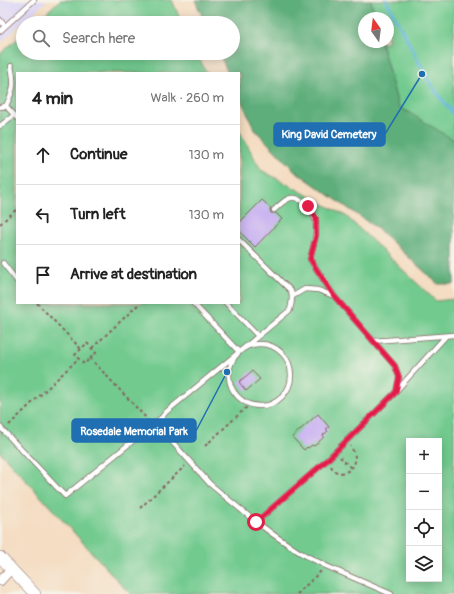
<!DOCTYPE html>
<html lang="en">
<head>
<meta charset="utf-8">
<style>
	body { margin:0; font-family:Pangolin,sans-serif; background:#f6f6f6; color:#222 }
	.controls { position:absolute; right:12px; bottom:12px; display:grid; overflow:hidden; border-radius:0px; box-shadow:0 2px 10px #0003 }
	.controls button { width:36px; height:36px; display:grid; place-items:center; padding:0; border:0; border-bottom:1px solid #e0e0e0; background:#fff; color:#222; font:20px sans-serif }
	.compass { position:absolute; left:358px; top:12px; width:36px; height:36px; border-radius:50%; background:#fff; box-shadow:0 2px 10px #0003; rotate:346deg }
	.stop { position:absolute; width:12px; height:12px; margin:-9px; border:3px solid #e11d48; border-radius:50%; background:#fff }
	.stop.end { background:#e11d48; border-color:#fff; box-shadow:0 1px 4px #0008 }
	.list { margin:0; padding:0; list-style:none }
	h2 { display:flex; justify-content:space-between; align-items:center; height:52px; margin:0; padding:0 16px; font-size:17px }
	h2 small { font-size:13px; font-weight:400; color:#767676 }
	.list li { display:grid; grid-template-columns:26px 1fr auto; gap:12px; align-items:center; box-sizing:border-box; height:60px; padding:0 16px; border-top:1px solid #e0e0e0 }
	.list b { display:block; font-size:15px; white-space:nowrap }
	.list em { font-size:13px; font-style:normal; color:#767676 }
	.icon { flex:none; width:22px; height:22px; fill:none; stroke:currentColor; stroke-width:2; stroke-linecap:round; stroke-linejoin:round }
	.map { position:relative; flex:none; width:454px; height:594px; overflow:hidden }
	.search { position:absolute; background:#fff; box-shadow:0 2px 10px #0003; left:16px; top:16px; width:224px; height:44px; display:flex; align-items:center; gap:10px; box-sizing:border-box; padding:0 14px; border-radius:22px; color:#767676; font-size:15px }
	.panel { position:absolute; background:#fff; box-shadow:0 2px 10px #0003; left:16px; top:72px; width:224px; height:232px; border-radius:0px }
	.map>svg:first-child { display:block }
	.built { fill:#dbd6f7 }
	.green { fill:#72ca8f; stroke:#5e745d; fill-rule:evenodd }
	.forest { fill:#5dae7a; stroke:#546652 }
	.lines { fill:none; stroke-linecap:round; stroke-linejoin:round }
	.stream { stroke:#61b7dd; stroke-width:3 }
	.building { fill:#c2a8f3 }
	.service-casing { stroke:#866260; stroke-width:6 }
	.minor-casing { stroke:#866260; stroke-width:10 }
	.tertiary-casing { stroke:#866260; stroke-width:12 }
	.path { stroke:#866260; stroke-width:2; stroke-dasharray:3 3; stroke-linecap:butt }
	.service { stroke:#fff; stroke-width:4.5 }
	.minor { stroke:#fff; stroke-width:9 }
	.tertiary { stroke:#fff; stroke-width:11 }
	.route { stroke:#e11d48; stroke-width:5 }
	.leader { fill:none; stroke:#1f6fb2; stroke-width:1.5 }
	.callout-dot { fill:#1f6fb2; stroke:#f7f3e8; stroke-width:1.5 }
	.callout { fill:#1f6fb2; stroke:#1f6fb2; stroke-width:1.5 }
	.callout-label { font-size:11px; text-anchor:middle; font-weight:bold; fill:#fff }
</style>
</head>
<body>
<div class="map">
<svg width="454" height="594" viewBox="0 0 454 594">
	<rect width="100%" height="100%" fill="#f7f3e8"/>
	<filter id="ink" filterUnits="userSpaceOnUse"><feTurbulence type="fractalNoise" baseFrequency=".025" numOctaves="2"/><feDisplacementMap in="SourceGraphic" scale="8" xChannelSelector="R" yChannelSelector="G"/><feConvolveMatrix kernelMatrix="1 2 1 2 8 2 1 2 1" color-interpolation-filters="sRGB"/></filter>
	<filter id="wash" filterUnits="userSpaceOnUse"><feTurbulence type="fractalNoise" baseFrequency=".012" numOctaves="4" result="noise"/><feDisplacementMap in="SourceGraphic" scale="16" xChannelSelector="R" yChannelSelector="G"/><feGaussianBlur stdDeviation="0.9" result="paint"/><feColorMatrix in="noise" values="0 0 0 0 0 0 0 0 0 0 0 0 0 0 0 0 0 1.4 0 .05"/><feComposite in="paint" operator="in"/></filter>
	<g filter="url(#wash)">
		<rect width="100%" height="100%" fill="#f4ddc2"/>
		<!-- built -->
		<path class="built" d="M0 0H47L0 43Z"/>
		<!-- green -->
		<path class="green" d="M60 0H172L182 23H35Z
			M371 0H454V145L398 106 381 42H388V18H375Z
			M23 34V53H196L207 73H17V303H239V130L261 170 346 216 436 301 454 299V594H130L0 452V54ZM409 441H439V579H409Z"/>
		<!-- forest -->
		<path class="forest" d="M195 0H371L375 18H364V42H381L398 106 454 140V284H438L379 230 295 171 255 130 239 96V73H228L219 53H233V23H205Z"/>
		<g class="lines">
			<!-- stream -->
			<path class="stream" d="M386 0 431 85 454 115"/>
		</g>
		<g id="blocks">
			<!-- building -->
			<path class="building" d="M262 200 271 208 270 210 271 213H276L282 219 255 247 239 231V223Z
				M252 371 260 379 246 391 239 382Z
				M318 414 329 427 326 429 328 431 323 435 324 437 314 446 312 445 308 448 307 447 304 450 292 437Z"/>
		</g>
	</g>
	<g filter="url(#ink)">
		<use href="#blocks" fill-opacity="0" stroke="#866260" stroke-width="1"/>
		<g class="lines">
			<!-- service casing -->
			<g class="service-casing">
				<path id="service" d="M0 20 5 26
					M0 31 34 0
					M6 106 17 118
					M0 107 6 106C14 89 15 84 11 66
					M0 126 14 115
					M274 210C279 206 287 196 295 198 298 198 302 202 305 204 323 218 315 240 310 259L334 296
					M239 240 291 291C293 298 292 303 290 310L166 412C157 422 160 425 166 435L210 484 251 518 274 535 299 552 326 566 391 594
					M3 263 17 281
					M193 303 239 352
					M226 303 258 336
					M373 341 454 335
					M229 375a31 31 0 1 1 62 0a31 31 0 1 1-62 0Z
					M397 390 446 336
					M0 427 65 496 161 418
					M256 522 326 461 396 392 399 377 395 366 334 296 318 290 305 289 293 296"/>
			</g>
			<!-- minor casing -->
			<g class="minor-casing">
				<path id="minor" d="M0 581 11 569"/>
			</g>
			<!-- tertiary casing -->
			<g class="tertiary-casing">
				<path id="tertiary" d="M0 557 35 594"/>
			</g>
			<!-- path -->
			<path class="path" d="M0 224 17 209
				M37 303 81 349
				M87 343 96 353 84 364 75 355Z
				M92 348 140 303
				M90 358 148 420
				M9 425 78 359
				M205 446 250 404
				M340 457 351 468
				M331 466C332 468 333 470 335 471 342 476 354 470 355 461 356 456 353 450 350 446
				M140 508 185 466
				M297 594 321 571"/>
			<!-- service -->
			<use href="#service" class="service"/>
			<!-- minor -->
			<use href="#minor" class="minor"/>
			<!-- tertiary -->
			<use href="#tertiary" class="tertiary"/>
		</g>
	</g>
	<g class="lines" filter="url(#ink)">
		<!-- route -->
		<path class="route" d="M256 522 326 461 396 392 399 377 395 366 334 296 310 259 316 236V218L308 206"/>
	</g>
	<!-- callouts -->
	<path class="leader" d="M422 74L385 134M227 372L196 431"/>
	<g class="callout-dot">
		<circle cx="422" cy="74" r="4"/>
		<circle cx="227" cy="372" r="4"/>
	</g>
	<g class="callout">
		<rect x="274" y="123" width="111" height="23" rx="4"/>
		<rect x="72" y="419" width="124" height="23" rx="4"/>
	</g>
	<g class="callout-label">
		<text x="329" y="138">King David Cemetery</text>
		<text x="134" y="435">Rosedale Memorial Park</text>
	</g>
</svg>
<div class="controls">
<button>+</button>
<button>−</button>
<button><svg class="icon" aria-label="locate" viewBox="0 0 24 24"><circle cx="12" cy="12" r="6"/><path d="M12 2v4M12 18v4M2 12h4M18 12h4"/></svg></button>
<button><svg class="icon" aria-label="layers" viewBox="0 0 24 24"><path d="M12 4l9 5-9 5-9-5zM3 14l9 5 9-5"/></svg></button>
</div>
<svg class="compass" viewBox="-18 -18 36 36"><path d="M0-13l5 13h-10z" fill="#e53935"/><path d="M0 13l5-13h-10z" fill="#767676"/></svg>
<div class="stop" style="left:256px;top:522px"></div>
<div class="stop end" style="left:308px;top:206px"></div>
<div class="search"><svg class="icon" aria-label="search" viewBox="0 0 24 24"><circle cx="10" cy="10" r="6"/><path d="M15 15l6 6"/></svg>Search here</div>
<section class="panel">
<h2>4 min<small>Walk · 260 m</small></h2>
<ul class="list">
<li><svg class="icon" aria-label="ahead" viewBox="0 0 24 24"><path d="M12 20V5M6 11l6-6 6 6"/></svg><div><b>Continue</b></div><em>130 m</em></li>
<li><svg class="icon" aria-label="left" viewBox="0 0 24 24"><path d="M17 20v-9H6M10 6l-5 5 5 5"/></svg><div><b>Turn left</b></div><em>130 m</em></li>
<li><svg class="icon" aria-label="arrive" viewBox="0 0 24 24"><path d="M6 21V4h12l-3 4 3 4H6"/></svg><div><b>Arrive at destination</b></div></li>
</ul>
</section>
</div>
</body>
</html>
